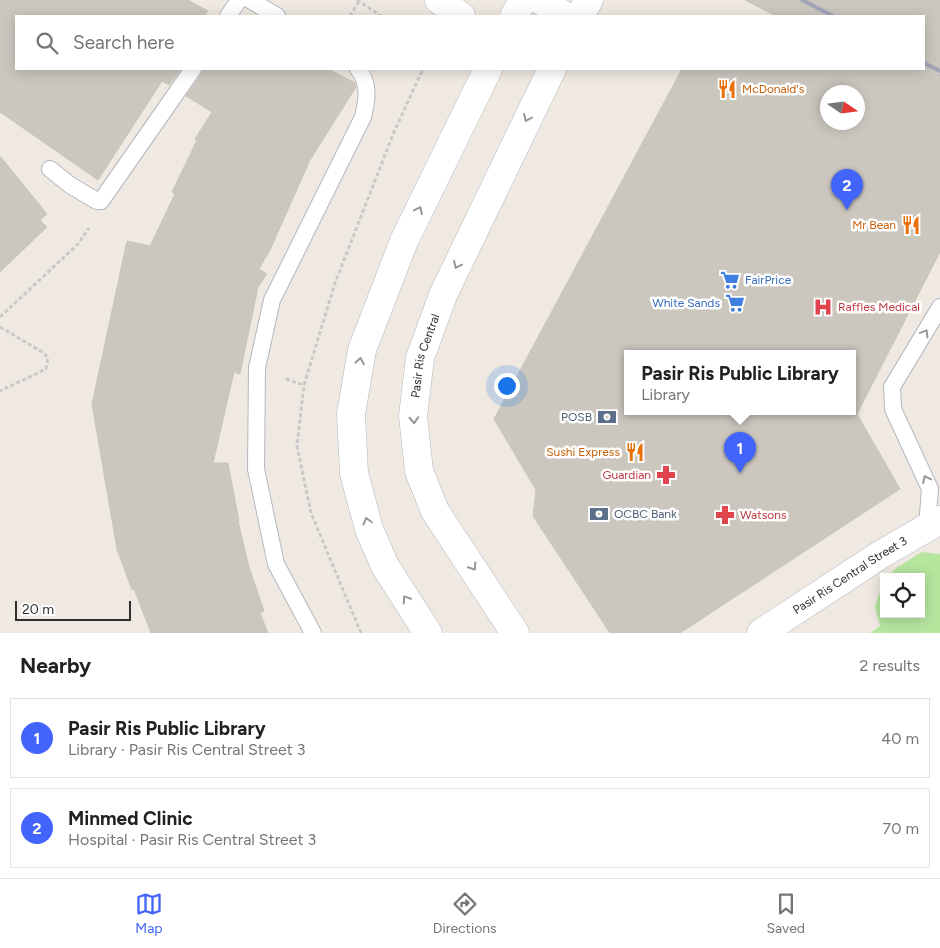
<!DOCTYPE html>
<html lang="en">
<head>
<meta charset="utf-8">
<style>
	body { margin:0; font-family:Figtree,sans-serif; background:#f6f6f6; color:#202124 }
	.controls { position:absolute; right:15px; bottom:15px; display:grid; overflow:hidden; border-radius:0px; box-shadow:0 2px 12px #0003 }
	.controls button { width:45px; height:45px; display:grid; place-items:center; padding:0; border:0; border-bottom:1px solid #e0e0e0; background:#fff; color:#202124; font:25px sans-serif }
	.compass { position:absolute; left:820px; top:85px; width:45px; height:45px; border-radius:50%; background:#fff; box-shadow:0 2px 12px #0003; rotate:103deg }
	.scale { position:absolute; left:15px; bottom:12px; width:116px; box-sizing:border-box; padding-left:5px; border:2px solid #2e2e2e; border-top:0; font-size:14px; line-height:18px; white-space:nowrap; color:#2e2e2e; -webkit-text-stroke:4px #fff; paint-order:stroke }
	.you { position:absolute; left:506px; top:385px; width:18px; height:18px; margin:-12px; border:4px solid #fff; border-radius:50%; background:#1a73e8; box-shadow:0 0 0 8px #1a73e833 }
	.badge { display:grid; place-items:center; width:32px; height:32px; border-radius:50%; background:#4264fb; color:#fff; font-size:16px; font-weight:700 }
	.pin { position:absolute; translate:-50% -41px; filter:drop-shadow(0 1px 2px #0008) }
	.pin::after { content:''; position:absolute; top:26px; width:18px; height:15px; background:inherit; clip-path:polygon(0 0,100% 0,50% 100%) }
	.popup { position:absolute; left:624px; top:350px; width:232px; height:65px; box-sizing:border-box; display:grid; place-content:center; border-radius:0px; background:#fff; filter:drop-shadow(0 1px 4px #0005); font-size:16px; white-space:nowrap; color:#757577 }
	.popup b { font-size:19px; color:#202124 }
	.popup::after { content:''; position:absolute; left:50%; top:100%; margin-left:-10px; border:10px solid transparent; border-top-color:#fff }
	.list { margin:0; padding:0; list-style:none }
	h2 { display:flex; justify-content:space-between; align-items:center; height:65px; margin:0; padding:0 20px; font-size:21px }
	h2 small { font-size:16px; font-weight:400; color:#757577 }
	.list li { display:grid; grid-template-columns:32px 1fr auto; gap:15px; align-items:center; box-sizing:border-box; height:80px; margin:0 10px 10px; padding:0 10px; border:1px solid #e0e0e0; border-radius:0px }
	.list b { display:block; font-size:19px; white-space:nowrap }
	.list p { margin:0; font-size:16px; white-space:nowrap; color:#757577 }
	.list em { font-size:16px; font-style:normal; color:#757577 }
	.icon { flex:none; width:28px; height:28px; fill:none; stroke:currentColor; stroke-width:2; stroke-linecap:round; stroke-linejoin:round }
	.map { position:relative; flex:none; width:940px; height:633px; overflow:hidden }
	.search { position:absolute; background:#fff; box-shadow:0 2px 12px #0003; left:15px; right:15px; top:15px; height:55px; display:flex; align-items:center; gap:12px; box-sizing:border-box; padding:0 18px; border-radius:0px; color:#757577; font-size:19px }
	.sheet { height:245px; background:#fff }
	nav { display:flex; justify-content:space-around; align-items:center; box-sizing:border-box; height:70px; border-top:1px solid #e0e0e0; background:#fff; font-size:14px; color:#757577 }
	nav a { display:grid; justify-items:center; gap:2px }
	nav .on { color:#4264fb }
	.map>svg:first-child { display:block }
	.green { fill:#b6e59e }
	.building { fill:#cbc7bf; stroke:#cbc5ba; fill-rule:evenodd }
	.lines { fill:none; stroke-linecap:round; stroke-linejoin:round }
	.lane-casing { stroke:#b4b7c1; stroke-width:18 }
	.street-casing { stroke:#b4b7c1; stroke-width:29 }
	.path { stroke:#c9c9c9; stroke-width:3; stroke-dasharray:4 2.5; stroke-linecap:butt }
	.lane { stroke:#fff; stroke-width:16 }
	.street { stroke:#fff; stroke-width:28 }
	.rail { stroke:#a3a6b8; stroke-width:4 }
	.oneway { stroke:#969696 }
	.labels { text-anchor:middle; dominant-baseline:central; stroke-width:5; stroke-linejoin:round; paint-order:stroke }
	.food-label { font-size:12px; fill:#c56008; stroke:#fff; text-anchor:end }
	.shop-label { font-size:12px; fill:#366cbe; stroke:#fff; text-anchor:start }
	.health-label { font-size:12px; fill:#be3a42; stroke:#fff; text-anchor:start }
	.street-label { font-size:12px; fill:#2e2e2e; stroke:#fff }
	.service-label { font-size:12px; fill:#4e5e75; stroke:#fff; text-anchor:end }
</style>
</head>
<body>
<div class="map">
<svg width="940" height="633" viewBox="0 0 940 633">
	<rect width="100%" height="100%" fill="#efe9e1"/>
	<!-- green -->
	<path class="green" d="M922 552 940 554V633H870L880 626 875 606 884 581V614H921V577H888L896 568Z"/>
	<!-- building -->
	<path class="building" d="M0 0H188L208 11 204 16H16V69H181L169 85 162 81 98 180 0 112Z
		M745 0H940V252L857 414 900 489 680 633H610L533 516 536 490 494 419 682 69H924V16H776ZM828 92H858V122H828ZM628 354H852V412H628Z
		M203 69H328L355 83 356 87 310 160 270 250 259 269 267 274 258 287 240 374 234 372 213 463H228L239 521H238L249 567 264 611 260 613 268 633H151L134 589 132 590 117 549 92 404 127 241 150 246 175 194 172 192 197 140 195 139 212 112 186 96 201 75Z
		M0 156 47 214 40 220 47 227 0 272Z"/>
	<g class="lines">
		<!-- lane casing -->
		<g class="lane-casing">
			<path id="lane" d="M250 0 277 16
				M228 16 239 0
				M50 169 70 185 97 201H101L193 69
				M927 527 930 489 893 409 892 387 940 307
				M313 633 276 564 256 469 257 368 272 300 363 117C367 101 370 83 358 69"/>
		</g>
		<!-- street casing -->
		<g class="street-casing">
			<g id="street">
				<path d="M439 0 461 16"/>
				<path d="M540 0 565 16"/>
				<path d="M514 16 523 0"/>
				<path d="M580 16 589 0"/>
				<path d="M428 633 385 566 369 529 354 473 351 414 362 350 404 241 488 69"/>
				<path id="s1" d="M515 633 435 511 419 471 413 416 420 358 443 295 552 69"/>
				<path id="s2" d="M761 633 880 555 940 520"/>
			</g>
		</g>
		<!-- path -->
		<path class="path" d="M357 0 381 16
			M350 16 359 1
			M0 317 78 244 89 228
			M0 327 44 353 48 358 46 369 0 391
			M286 379 304 385
			M361 633 311 513 297 446 304 385 335 283 394 132 423 69"/>
		<!-- lane -->
		<use href="#lane" class="lane"/>
		<!-- street -->
		<use href="#street" class="street"/>
		<!-- rail -->
		<path class="rail" d="M802 0 833 16
			M924 63 940 71"/>
	</g>
	<!-- one-way arrows -->
	<defs><path id="oneway-chevron" d="M-2-3.5L2.5 0L-2 3.5" fill="none" stroke-width="1.6" stroke-linecap="round" stroke-linejoin="round" transform="scale(1.25)"/></defs>
	<g class="oneway">
		<use href="#oneway-chevron" transform="translate(527 118) rotate(115)"/>
		<use href="#oneway-chevron" transform="translate(419 210) rotate(-64)"/>
		<use href="#oneway-chevron" transform="translate(457 265) rotate(115)"/>
		<use href="#oneway-chevron" transform="translate(925 333) rotate(-59)"/>
		<use href="#oneway-chevron" transform="translate(360 361) rotate(-80)"/>
		<use href="#oneway-chevron" transform="translate(414 420) rotate(87)"/>
		<use href="#oneway-chevron" transform="translate(926 479) rotate(-115)"/>
		<use href="#oneway-chevron" transform="translate(367 521) rotate(-105)"/>
		<use href="#oneway-chevron" transform="translate(473 567) rotate(57)"/>
		<use href="#oneway-chevron" transform="translate(406 599) rotate(-123)"/>
	</g>
	<!-- icons -->
	<defs>
		<g id="restaurant-bare" transform="scale(1.5)"><path d="M-5-6h1v4h1v-4h1v4h1v-4h1v5L-1.5 .5V6h-2V.5L-5-1ZM5-6V6H3V1.5H1.5Q1.5-4 5-6Z" fill="#e8710a" stroke="#fff" stroke-width="2.5" paint-order="stroke"/></g>
		<g id="supermarket-bare" transform="scale(1.5)"><path d="M-6-5.5h2.5l.6 2H6L4.5 2H-2.5L-4.4-4H-6ZM-1.5 3.2a1.3 1.3 0 1 0 .1 0ZM3 3.2a1.3 1.3 0 1 0 .1 0Z" fill="#3f7fe0" stroke="#fff" stroke-width="2.5" paint-order="stroke"/></g>
		<g id="hospital-bare" transform="scale(1.5)"><path d="M-5-5h3v3.5h4V-5h3V5h-3V1.5h-4V5h-3Z" fill="#e0444e" stroke="#fff" stroke-width="2.5" paint-order="stroke"/></g>
		<g id="bank-bare" transform="scale(1.5)"><path d="M-6-4H6V4H-6ZM0-2.3a2.3 2.3 0 1 0 0 4.6a2.3 2.3 0 1 0 0-4.6Z" fill="#5c6f8a" stroke="#fff" stroke-width="2.5" paint-order="stroke"/></g>
		<g id="pharmacy-bare" transform="scale(1.5)"><path d="M-2-6h4v4h4v4h-4v4h-4v-4h-4v-4h4Z" fill="#e0444e" stroke="#fff" stroke-width="2.5" paint-order="stroke"/></g>
	</defs>
	<g fill-rule="evenodd">
		<use href="#restaurant-bare" x="727" y="89"/>
		<use href="#restaurant-bare" x="911" y="225"/>
		<use href="#supermarket-bare" x="730" y="280"/>
		<use href="#supermarket-bare" x="735" y="303"/>
		<use href="#hospital-bare" x="823" y="307"/>
		<use href="#bank-bare" x="607" y="417"/>
		<use href="#restaurant-bare" x="635" y="452"/>
		<use href="#pharmacy-bare" x="666" y="475"/>
		<use href="#bank-bare" x="599" y="514"/>
		<use href="#pharmacy-bare" x="725" y="515"/>
	</g>
	<g class="labels">
		<!-- food labels -->
		<g class="food-label">
			<text x="742" y="89" text-anchor="start">McDonald's</text>
			<text x="896" y="225">Mr Bean</text>
			<text x="620" y="452">Sushi Express</text>
		</g>
		<!-- shop labels -->
		<g class="shop-label">
			<text x="745" y="280">FairPrice</text>
			<text x="720" y="303" text-anchor="end">White Sands</text>
		</g>
		<!-- health labels -->
		<g class="health-label">
			<text x="838" y="307">Raffles Medical</text>
			<text x="651" y="475" text-anchor="end">Guardian</text>
			<text x="740" y="515">Watsons</text>
		</g>
		<!-- street labels -->
		<g class="street-label">
			<text stroke="none"><textPath href="#s1" startOffset="306">Pasir Ris Central</textPath></text>
			<text stroke="none"><textPath href="#s2" startOffset="106">Pasir Ris Central Street 3</textPath></text>
		</g>
		<!-- service labels -->
		<g class="service-label">
			<text x="592" y="417">POSB</text>
			<text x="614" y="514" text-anchor="start">OCBC Bank</text>
		</g>
	</g>
</svg>
<div class="controls">
<button><svg class="icon" aria-label="locate" viewBox="0 0 24 24"><circle cx="12" cy="12" r="6"/><path d="M12 2v4M12 18v4M2 12h4M18 12h4"/></svg></button>
</div>
<svg class="compass" viewBox="-18 -18 36 36"><path d="M0-13l5 13h-10z" fill="#e53935"/><path d="M0 13l5-13h-10z" fill="#757577"/></svg>
<div class="scale">20 m</div>
<div class="you"></div>
<div class="pin badge" style="left:740px;top:473px">1</div>
<div class="popup"><b>Pasir Ris Public Library</b>Library</div>
<div class="pin badge" style="left:847px;top:210px">2</div>
<div class="search"><svg class="icon" aria-label="search" viewBox="0 0 24 24"><circle cx="10" cy="10" r="6"/><path d="M15 15l6 6"/></svg>Search here</div>
</div>
<section class="sheet">
<h2>Nearby<small>2 results</small></h2>
<ul class="list">
<li><span class="badge">1</span><div><b>Pasir Ris Public Library</b><p>Library · Pasir Ris Central Street 3</p></div><em>40 m</em></li>
<li><span class="badge">2</span><div><b>Minmed Clinic</b><p>Hospital · Pasir Ris Central Street 3</p></div><em>70 m</em></li>
</ul>
</section>
<nav>
<a class="on"><svg class="icon" aria-label="map" viewBox="0 0 24 24"><path d="M3 6l6-2 6 2 6-2v14l-6 2-6-2-6 2zM9 4v14M15 6v14"/></svg>Map</a>
<a><svg class="icon" aria-label="directions" viewBox="0 0 24 24"><path d="M12 3l9 9-9 9-9-9zM9 14v-3h6M13 9l2 2-2 2"/></svg>Directions</a>
<a><svg class="icon" aria-label="saved" viewBox="0 0 24 24"><path d="M7 4h10v16l-5-4-5 4z"/></svg>Saved</a>
</nav>
</body>
</html>
